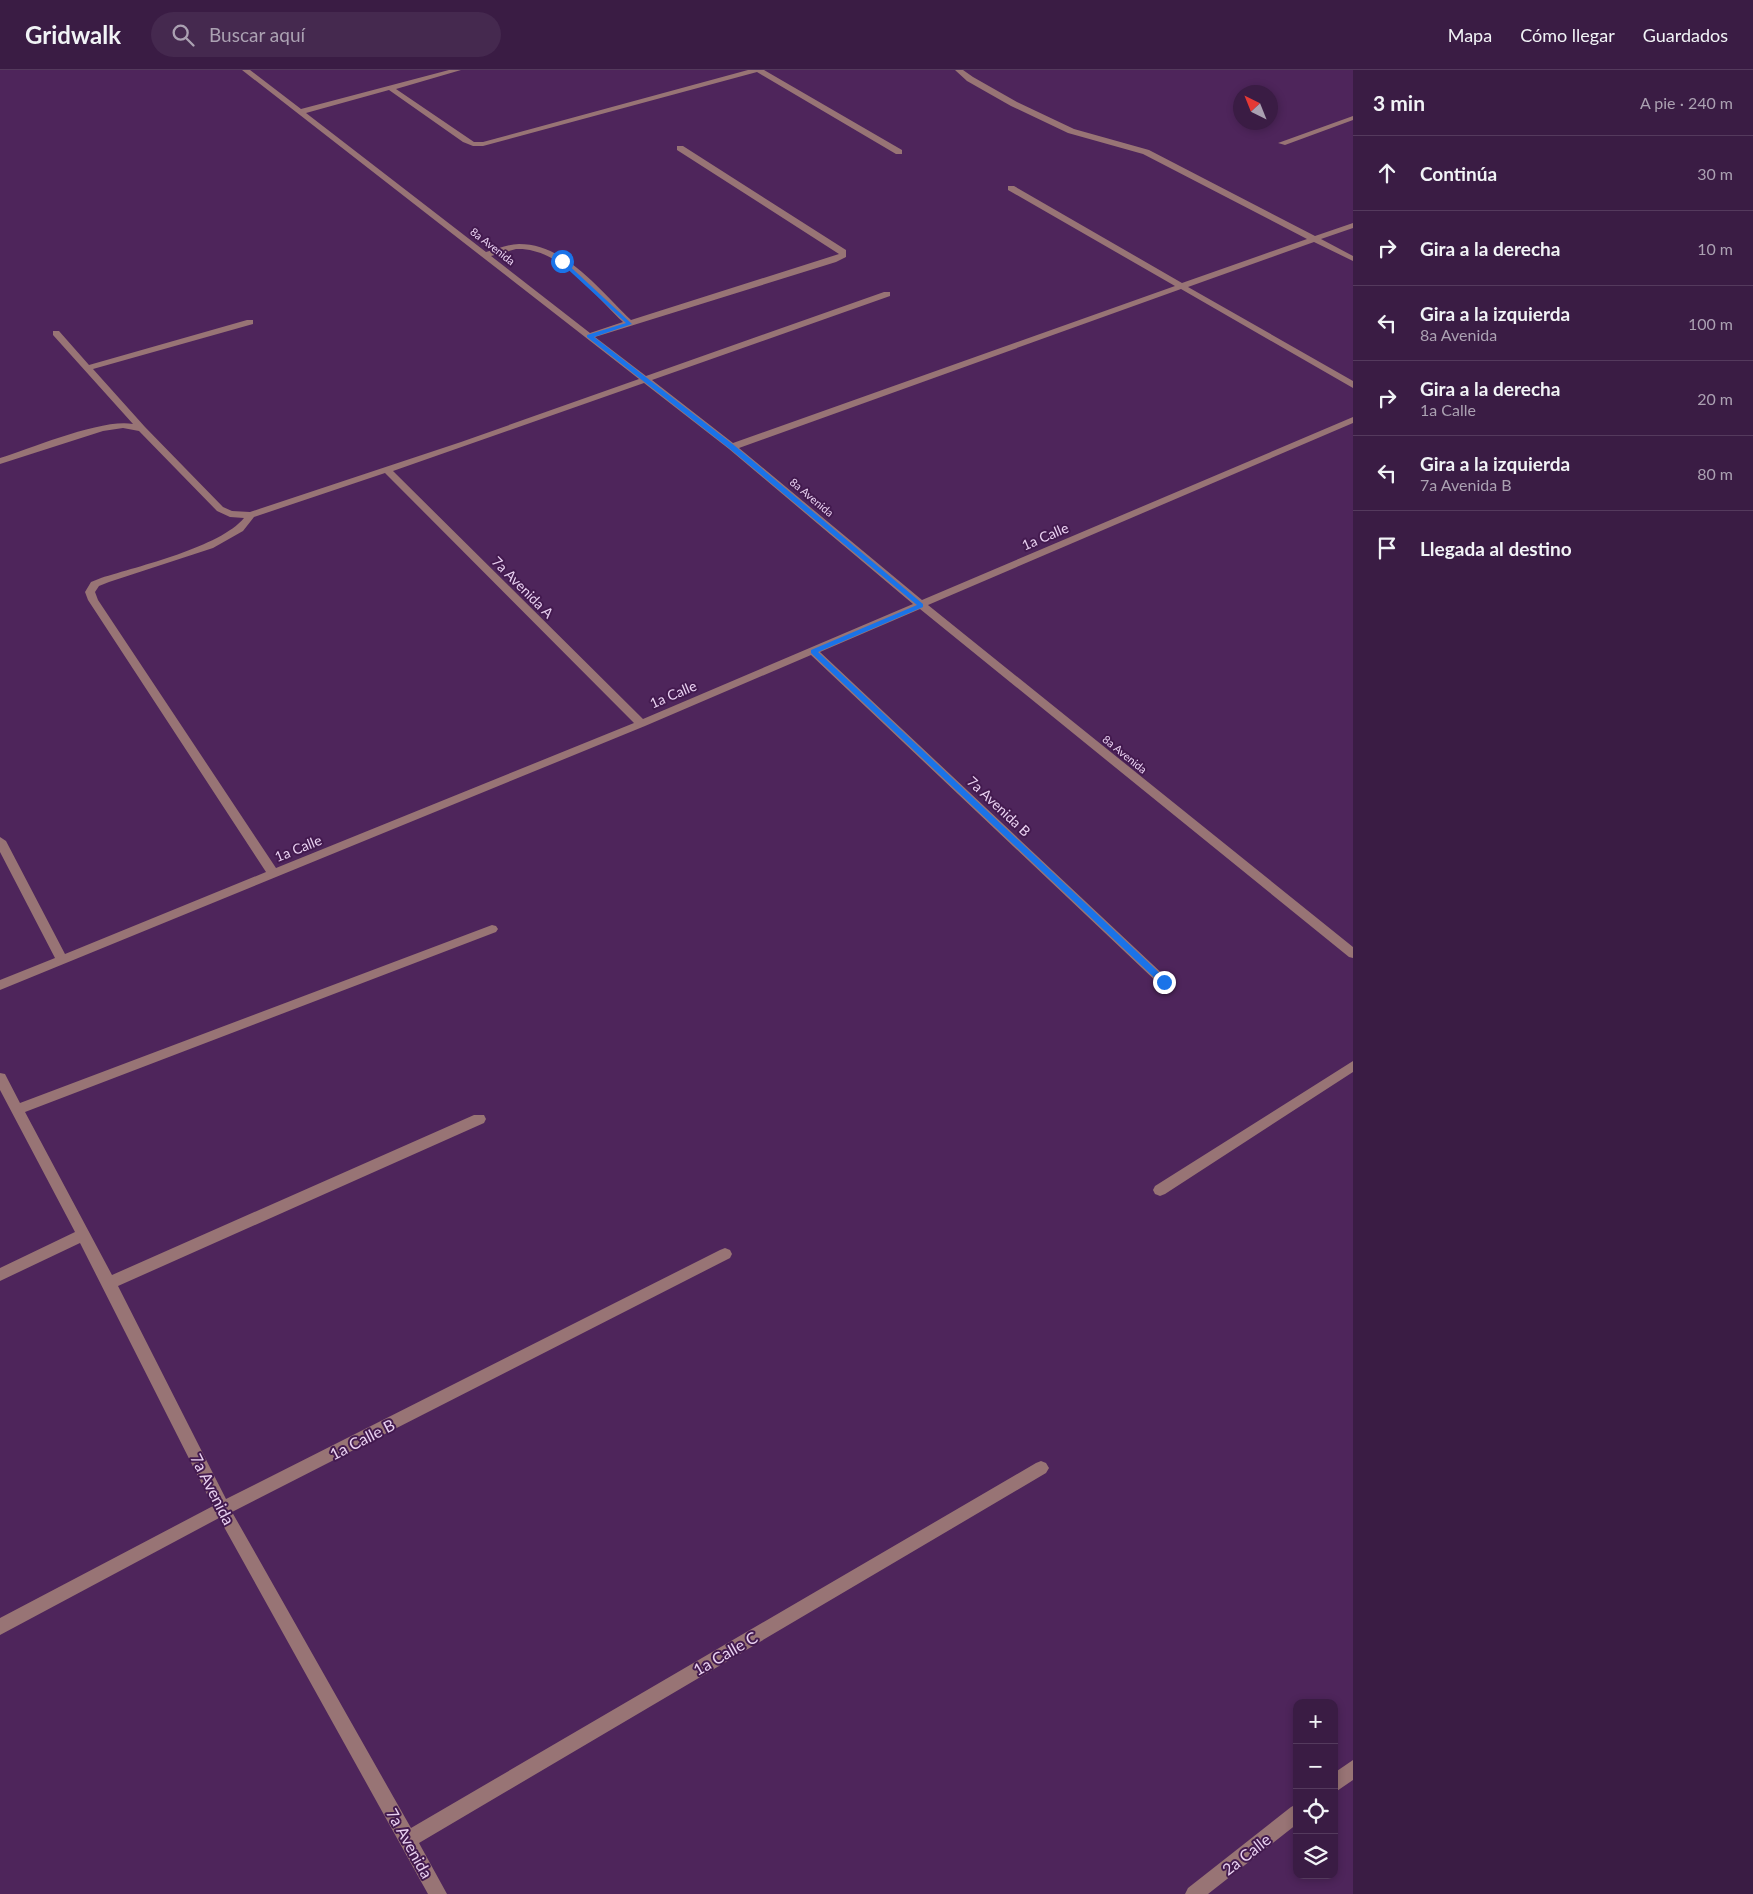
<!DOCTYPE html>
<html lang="es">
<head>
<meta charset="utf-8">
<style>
	body { margin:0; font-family:Lato,sans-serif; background:#45294f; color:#f1f3f6 }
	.controls { position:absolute; right:15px; bottom:15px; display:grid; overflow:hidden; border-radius:10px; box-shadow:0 2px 8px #0003 }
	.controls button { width:45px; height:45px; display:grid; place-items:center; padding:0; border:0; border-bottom:1px solid #543a5d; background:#3a1c44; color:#f1f3f6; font:25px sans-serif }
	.compass { position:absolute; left:1233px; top:15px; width:45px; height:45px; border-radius:50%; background:#3a1c44; box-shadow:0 2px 8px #0003; rotate:317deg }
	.stop { position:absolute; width:15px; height:15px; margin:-11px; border:4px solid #1a73e8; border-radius:50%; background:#fff }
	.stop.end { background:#1a73e8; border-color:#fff; box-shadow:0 1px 5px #0008 }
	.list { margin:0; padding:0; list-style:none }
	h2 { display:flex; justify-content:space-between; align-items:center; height:65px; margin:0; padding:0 20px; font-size:21px }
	h2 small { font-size:16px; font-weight:400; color:#aba1b2 }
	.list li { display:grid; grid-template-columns:32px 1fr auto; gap:15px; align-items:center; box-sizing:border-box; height:75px; padding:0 20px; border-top:1px solid #543a5d }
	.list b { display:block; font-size:19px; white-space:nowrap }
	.list p { margin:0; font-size:16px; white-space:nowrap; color:#aba1b2 }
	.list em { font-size:16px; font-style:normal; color:#aba1b2 }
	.icon { flex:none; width:28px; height:28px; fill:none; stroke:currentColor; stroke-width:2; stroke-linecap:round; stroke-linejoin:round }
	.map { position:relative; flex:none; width:1353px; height:1824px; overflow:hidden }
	header { display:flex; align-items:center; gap:30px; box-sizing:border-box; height:70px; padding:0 25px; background:#3a1c44; border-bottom:1px solid #543a5d }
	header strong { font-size:24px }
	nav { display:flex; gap:28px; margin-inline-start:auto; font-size:18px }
	.search { width:350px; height:45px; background:#45294f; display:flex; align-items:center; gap:12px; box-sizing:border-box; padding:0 18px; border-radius:28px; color:#aba1b2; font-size:19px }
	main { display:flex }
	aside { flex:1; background:#3a1c44 }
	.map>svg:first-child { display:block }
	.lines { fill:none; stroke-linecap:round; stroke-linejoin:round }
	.minor { fill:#987475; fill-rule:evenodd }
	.route { fill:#1a73e8 }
	.labels { text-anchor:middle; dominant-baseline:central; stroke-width:4; stroke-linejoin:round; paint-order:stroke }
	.far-street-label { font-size:11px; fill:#ead2f2; stroke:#431a4f }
	.street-label { font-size:14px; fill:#ead2f2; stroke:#431a4f }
	.near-street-label { font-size:16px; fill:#ead2f2; stroke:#431a4f }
</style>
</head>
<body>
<header>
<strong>Gridwalk</strong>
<div class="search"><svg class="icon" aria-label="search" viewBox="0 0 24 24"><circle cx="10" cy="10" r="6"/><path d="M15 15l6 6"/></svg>Buscar aquí</div>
<nav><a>Mapa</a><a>Cómo llegar</a><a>Guardados</a></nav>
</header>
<main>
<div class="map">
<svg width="1353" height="1824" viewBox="0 0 1353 1824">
	<rect width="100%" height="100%" fill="#4e255b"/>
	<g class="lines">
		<!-- minor -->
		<path class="minor" d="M242 0H250L301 39 449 0H461L396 19 474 72H483L748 0H764L902 80V84H896L757 2 483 76H473L463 72 389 20 306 43 486 182C497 179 508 174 519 174 566 174 600 221 631 250L839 184 677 80V76H683L846 180V187L836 192 595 267 646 306 884 222H890V226L652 310 733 373 1175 216 1008 120V116H1014L1182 213 1307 169 1143 84 1068 63 1011 36 967 11 955 0H963L973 7 1017 32 1074 59 1149 80 1315 166 1353 153V158L1321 169 1353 186V191L1314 172 1188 217 1353 311V318L1181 219 739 378 922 530 1353 347V353L928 535 1353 877V888L1349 887 920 539 820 582 1168 909 1170 912 1168 915H1160L811 585 645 656 0 920V910L55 888 0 782V767L6 771 65 884 266 802 88 530 85 522 91 512 101 508C139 496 220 477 244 448L230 447 217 441 139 361 123 358 103 361 0 394V388C32 378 103 348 133 354L53 265V261H59L89 295 247 250H253V254L93 299 145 357 223 437 232 441 250 442 461 372 639 309ZM516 179C560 177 594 225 623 252L590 263 491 186ZM644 313 729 379 913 534 643 649 393 401ZM385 403 634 653 276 798 98 530 95 522 99 516 109 512 213 478 243 461 254 447Z
			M1353 46V50L1285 75 1278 73Z
			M492 855 496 856 498 859 496 862 25 1042 112 1205 474 1045H484L486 1049 484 1053 118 1216 226 1429 720 1180 725 1178 730 1180 732 1184 730 1188 232 1442 411 1758 1036 1393 1041 1391 1046 1393 1049 1398 1046 1403 419 1773 447 1824H428L219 1448 0 1565V1548L213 1436 80 1173 0 1211V1198L75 1162 0 1020V1003L5 1004 20 1033Z
			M1353 991V1002L1165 1124 1160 1126 1155 1124 1153 1120 1155 1116Z
			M1353 1690V1710L1334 1723V1703Z
			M1297 1734V1754L1208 1824H1185L1188 1818 1291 1737Z"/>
	</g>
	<!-- route -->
	<path class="route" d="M562 189 632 254 594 267 735 376 923 534V537L818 582 1167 910V914H1161L811 583V580L917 535 730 379 587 267V265L626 253 560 192Z"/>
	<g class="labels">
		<!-- far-street labels -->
		<g class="far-street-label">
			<text transform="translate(493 176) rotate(38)">8a Avenida</text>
			<text transform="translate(812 427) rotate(40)">8a Avenida</text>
			<text transform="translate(1125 684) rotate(39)">8a Avenida</text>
		</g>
		<!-- street labels -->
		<g class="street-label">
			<text transform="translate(1045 466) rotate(-23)">1a Calle</text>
			<text transform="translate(523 517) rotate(45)">7a Avenida A</text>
			<text transform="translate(673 624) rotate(-23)">1a Calle</text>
			<text transform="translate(999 736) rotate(43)">7a Avenida B</text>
			<text transform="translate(298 778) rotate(-22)">1a Calle</text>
		</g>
		<!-- near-street labels -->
		<g class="near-street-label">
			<text transform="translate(362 1369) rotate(-27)">1a Calle B</text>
			<text transform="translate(213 1419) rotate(63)">7a Avenida</text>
			<text transform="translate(725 1583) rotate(-30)">1a Calle C</text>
			<text transform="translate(410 1773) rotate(61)">7a Avenida</text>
			<text transform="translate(1246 1784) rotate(-38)">2a Calle</text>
		</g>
	</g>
</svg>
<div class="controls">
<button>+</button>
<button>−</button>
<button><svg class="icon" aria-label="locate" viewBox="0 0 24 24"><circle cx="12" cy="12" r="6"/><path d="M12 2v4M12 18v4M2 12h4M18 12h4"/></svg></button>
<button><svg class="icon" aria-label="layers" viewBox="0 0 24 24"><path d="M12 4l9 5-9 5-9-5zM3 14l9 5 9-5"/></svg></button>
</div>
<svg class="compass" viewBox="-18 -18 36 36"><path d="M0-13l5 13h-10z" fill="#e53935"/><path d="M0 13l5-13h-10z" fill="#aba1b2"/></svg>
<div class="stop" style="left:562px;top:191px"></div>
<div class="stop end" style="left:1164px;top:912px"></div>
</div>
<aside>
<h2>3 min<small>A pie · 240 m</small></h2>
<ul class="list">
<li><svg class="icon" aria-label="ahead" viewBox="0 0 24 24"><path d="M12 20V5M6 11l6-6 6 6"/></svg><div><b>Continúa</b></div><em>30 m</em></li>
<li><svg class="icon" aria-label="right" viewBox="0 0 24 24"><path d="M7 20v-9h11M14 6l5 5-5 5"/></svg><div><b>Gira a la derecha</b></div><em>10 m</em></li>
<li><svg class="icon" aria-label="left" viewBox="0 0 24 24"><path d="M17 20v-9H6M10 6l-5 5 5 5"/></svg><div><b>Gira a la izquierda</b><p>8a Avenida</p></div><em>100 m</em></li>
<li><svg class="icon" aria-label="right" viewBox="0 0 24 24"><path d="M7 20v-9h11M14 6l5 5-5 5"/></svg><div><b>Gira a la derecha</b><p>1a Calle</p></div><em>20 m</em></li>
<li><svg class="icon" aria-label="left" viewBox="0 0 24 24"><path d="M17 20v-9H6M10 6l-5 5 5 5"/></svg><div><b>Gira a la izquierda</b><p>7a Avenida B</p></div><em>80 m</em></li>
<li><svg class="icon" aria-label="arrive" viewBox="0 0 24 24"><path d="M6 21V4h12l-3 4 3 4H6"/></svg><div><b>Llegada al destino</b></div></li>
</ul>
</aside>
</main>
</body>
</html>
